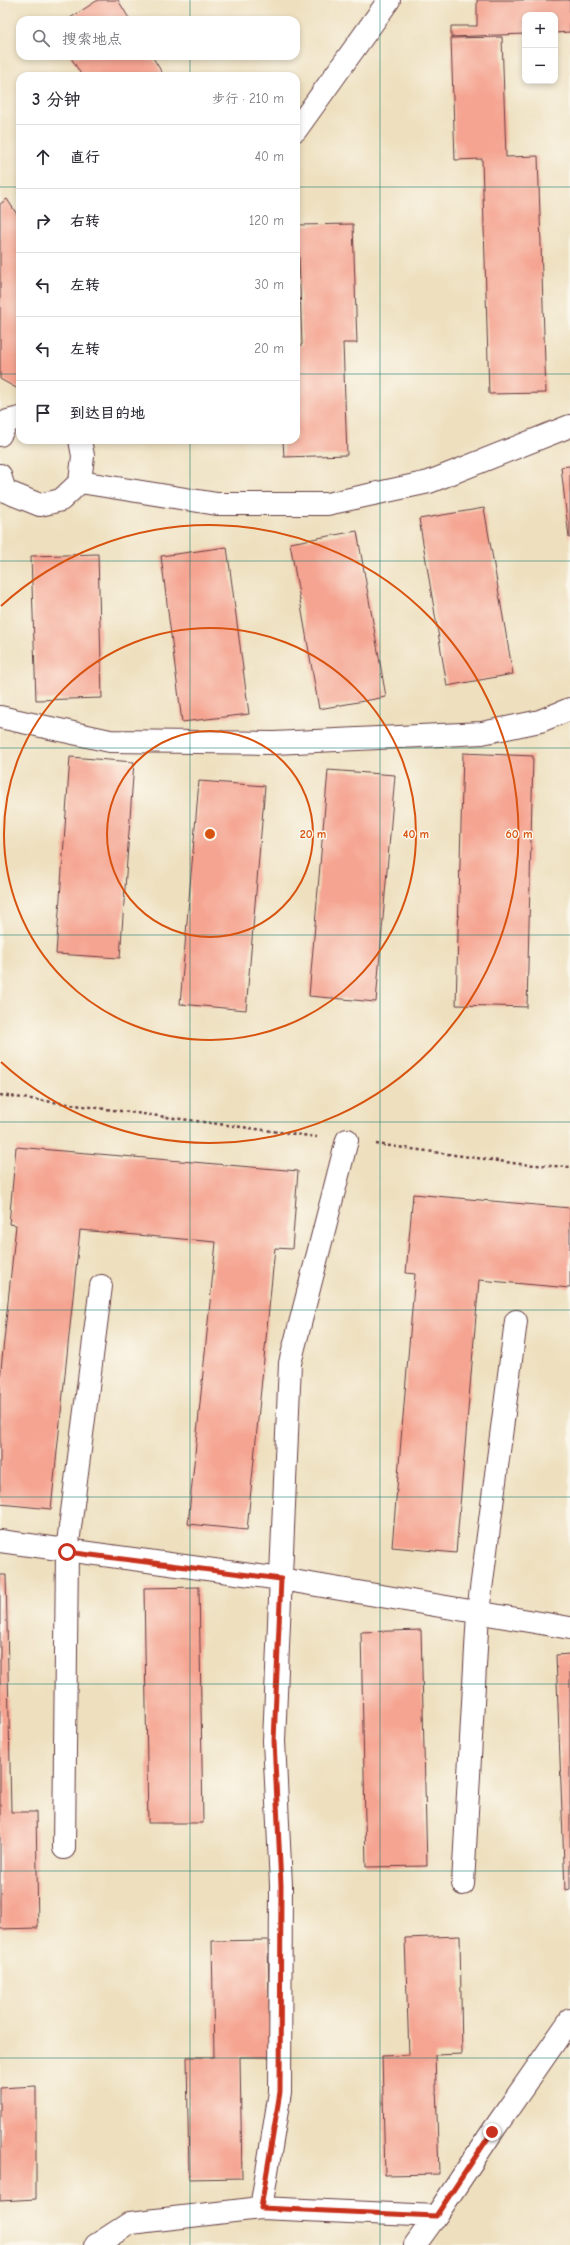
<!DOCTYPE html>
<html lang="zh">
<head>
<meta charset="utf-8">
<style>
	body { margin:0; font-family:"Comic Neue","LXGW WenKai TC",sans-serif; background:#f7f7f7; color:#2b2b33 }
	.controls { position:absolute; right:12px; top:12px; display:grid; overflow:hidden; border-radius:8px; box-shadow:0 2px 6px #0003 }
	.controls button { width:36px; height:36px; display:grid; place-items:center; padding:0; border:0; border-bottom:1px solid #e1e1e2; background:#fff; color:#2b2b33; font:20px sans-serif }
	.stop { position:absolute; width:12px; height:12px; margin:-9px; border:3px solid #c8321e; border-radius:50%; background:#fff }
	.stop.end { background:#c8321e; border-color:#fff; box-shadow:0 1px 4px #0008 }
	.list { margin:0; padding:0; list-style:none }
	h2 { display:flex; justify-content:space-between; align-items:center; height:52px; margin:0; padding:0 16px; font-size:17px }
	h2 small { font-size:13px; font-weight:400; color:#7c7c81 }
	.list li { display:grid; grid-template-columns:26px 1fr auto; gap:12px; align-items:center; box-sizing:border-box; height:64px; padding:0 16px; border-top:1px solid #e1e1e2 }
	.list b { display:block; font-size:15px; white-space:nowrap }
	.list em { font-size:13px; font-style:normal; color:#7c7c81 }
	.icon { flex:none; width:22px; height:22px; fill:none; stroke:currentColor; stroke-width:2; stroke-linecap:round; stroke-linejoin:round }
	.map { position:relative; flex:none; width:570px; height:2245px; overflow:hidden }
	.search { position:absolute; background:#fff; box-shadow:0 2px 6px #0003; left:16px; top:16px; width:284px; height:44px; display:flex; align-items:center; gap:10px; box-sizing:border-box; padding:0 14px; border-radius:12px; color:#7c7c81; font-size:15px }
	.panel { position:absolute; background:#fff; box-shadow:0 2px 6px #0003; left:16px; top:72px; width:284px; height:372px; border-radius:12px }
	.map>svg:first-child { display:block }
	.building { fill:#f5a491 }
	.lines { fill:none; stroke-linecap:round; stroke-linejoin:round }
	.minor-casing { stroke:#633c41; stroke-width:24 }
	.path { stroke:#633c41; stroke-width:2.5; stroke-dasharray:3 3; stroke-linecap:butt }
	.minor { stroke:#fff; stroke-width:22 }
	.route { stroke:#c8321e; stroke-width:5 }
	.grid { fill:none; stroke:#0f766e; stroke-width:1; stroke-opacity:0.55 }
	.ring { fill:none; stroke:#d8530f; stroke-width:2 }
	.centre { fill:#d8530f; stroke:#fbf7ec; stroke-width:2 }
	.ring-label { font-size:12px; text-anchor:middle; font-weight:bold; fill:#d8530f; stroke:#fbf7ec; stroke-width:3; stroke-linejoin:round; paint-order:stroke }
</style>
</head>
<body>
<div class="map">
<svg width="570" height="2245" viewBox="0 0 570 2245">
	<rect width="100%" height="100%" fill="#fbf7ec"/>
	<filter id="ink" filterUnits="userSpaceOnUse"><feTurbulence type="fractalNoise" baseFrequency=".025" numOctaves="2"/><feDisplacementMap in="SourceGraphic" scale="8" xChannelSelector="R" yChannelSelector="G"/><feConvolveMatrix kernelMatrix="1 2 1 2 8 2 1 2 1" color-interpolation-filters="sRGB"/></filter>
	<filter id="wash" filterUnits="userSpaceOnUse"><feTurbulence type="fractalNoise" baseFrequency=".012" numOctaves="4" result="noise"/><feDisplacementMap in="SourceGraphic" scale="16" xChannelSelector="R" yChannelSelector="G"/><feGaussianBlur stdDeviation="0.9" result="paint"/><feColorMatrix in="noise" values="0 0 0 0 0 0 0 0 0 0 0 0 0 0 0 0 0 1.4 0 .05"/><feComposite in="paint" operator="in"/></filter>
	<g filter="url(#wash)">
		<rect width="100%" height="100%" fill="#eee0bf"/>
		<g id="blocks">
			<!-- building -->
			<path class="building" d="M98 0H118L130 20H67Z
				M477 0H570V32L555 33V15H525V34L451 37V26H477Z
				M502 37 506 157 538 156 546 393 489 394 482 159 455 160 451 38Z
				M70 56H152L164 76H82Z
				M7 199 20 219V386L18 389 0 379V204Z
				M353 224 357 343H343L347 455 284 457 283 440H296V346L302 345 298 225Z
				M570 466V538H569L561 467Z
				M484 508 513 674 447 686 419 519Z
				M357 531 386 697 319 709 290 543Z
				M227 547 249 714 182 722 161 556Z
				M98 554 102 698 36 700 31 556Z
				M463 753 533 756 527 1007 456 1005Z
				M70 757 134 762 120 958 56 954Z
				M328 770 395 775 376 1002 309 996Z
				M199 781 265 786 246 1010 180 1004Z
				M16 1147 298 1171 292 1249 275 1248 247 1530 188 1524 216 1242 80 1230 51 1509 0 1504V1379L16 1225 9 1224Z
				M413 1194 570 1208V1288L479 1280 456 1553 392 1547 415 1274 406 1273Z
				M0 1575H6L11 1812H36L38 1928 0 1929Z
				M199 1587 203 1823H148L144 1588Z
				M421 1630 427 1866 366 1867 361 1632Z
				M570 1654V1889L565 1890 556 1655Z
				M460 1936 462 2054 435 2055 439 2174 385 2175 382 2056 409 2055 405 1938Z
				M268 1940 270 2057H240L242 2178 189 2179 187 2057H214L212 1941Z
				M36 2086V2199L0 2201V2088Z"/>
		</g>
	</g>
	<g filter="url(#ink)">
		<use href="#blocks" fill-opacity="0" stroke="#633c41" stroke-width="1"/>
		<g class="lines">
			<!-- minor casing -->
			<g class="minor-casing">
				<path id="minor" d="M296 130 389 0
					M0 435 8 421 20 418
					M0 475 5 491 40 505 61 500 80 482 83 456 80 440
					M80 482 217 504H327L429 482 570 426
					M0 717 110 741 274 743 482 733 540 721 570 709
					M0 1541 281 1579 570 1628
					M64 1848 67 1551 101 1286
					M463 1884 478 1612 516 1321
					M261 2208 280 2092 281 1885 274 1741 290 1363 347 1140
					M96 2245 130 2223 261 2208 436 2216
					M415 2245 436 2216 492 2132 570 2020"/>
			</g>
			<!-- path -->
			<path class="path" d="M0 1095 317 1137
				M376 1144 520 1164 570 1167"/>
			<!-- minor -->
			<use href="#minor" class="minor"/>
		</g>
	</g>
	<g class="lines" filter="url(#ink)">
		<!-- route -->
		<path class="route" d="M67 1552 281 1579 274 1741 281 1885 280 2092 261 2208 436 2216 492 2132"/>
	</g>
	<!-- grid -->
	<path class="grid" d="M190 0V20M380 0V2245M190 56V76M0 187H20M296 187H570M0 374H20M296 374H570M190 440V2245M0 561H570M0 748H570M0 935H570M0 1122H570M0 1310H570M0 1497H570M0 1684H570M0 1871H570M0 2058H570"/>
	<!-- distance rings -->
	<g class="ring">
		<circle cx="210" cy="834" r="103"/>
		<circle cx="210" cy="834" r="206"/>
		<path d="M1 606A309 309 0 1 1 1 1062"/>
	</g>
	<circle cx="210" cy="834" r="6" class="centre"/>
	<g class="ring-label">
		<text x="313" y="838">20 m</text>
		<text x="416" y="838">40 m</text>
		<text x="519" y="838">60 m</text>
	</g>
</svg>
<div class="controls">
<button>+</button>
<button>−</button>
</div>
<div class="stop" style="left:67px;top:1552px"></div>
<div class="stop end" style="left:492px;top:2132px"></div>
<div class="search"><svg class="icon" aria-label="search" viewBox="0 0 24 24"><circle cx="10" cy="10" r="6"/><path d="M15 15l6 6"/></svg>搜索地点</div>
<section class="panel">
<h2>3 分钟<small>步行 · 210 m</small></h2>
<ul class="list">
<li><svg class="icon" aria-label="ahead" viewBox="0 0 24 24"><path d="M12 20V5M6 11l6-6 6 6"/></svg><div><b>直行</b></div><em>40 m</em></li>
<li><svg class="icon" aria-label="right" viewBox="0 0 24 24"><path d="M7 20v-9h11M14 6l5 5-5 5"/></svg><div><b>右转</b></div><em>120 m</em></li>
<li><svg class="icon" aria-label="left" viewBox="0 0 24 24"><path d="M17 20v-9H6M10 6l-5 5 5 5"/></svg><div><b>左转</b></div><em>30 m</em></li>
<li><svg class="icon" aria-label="left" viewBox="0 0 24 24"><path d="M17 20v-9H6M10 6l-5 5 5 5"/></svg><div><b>左转</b></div><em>20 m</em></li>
<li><svg class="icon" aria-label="arrive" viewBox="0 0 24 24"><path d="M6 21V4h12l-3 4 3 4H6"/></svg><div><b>到达目的地</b></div></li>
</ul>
</section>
</div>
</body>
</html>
